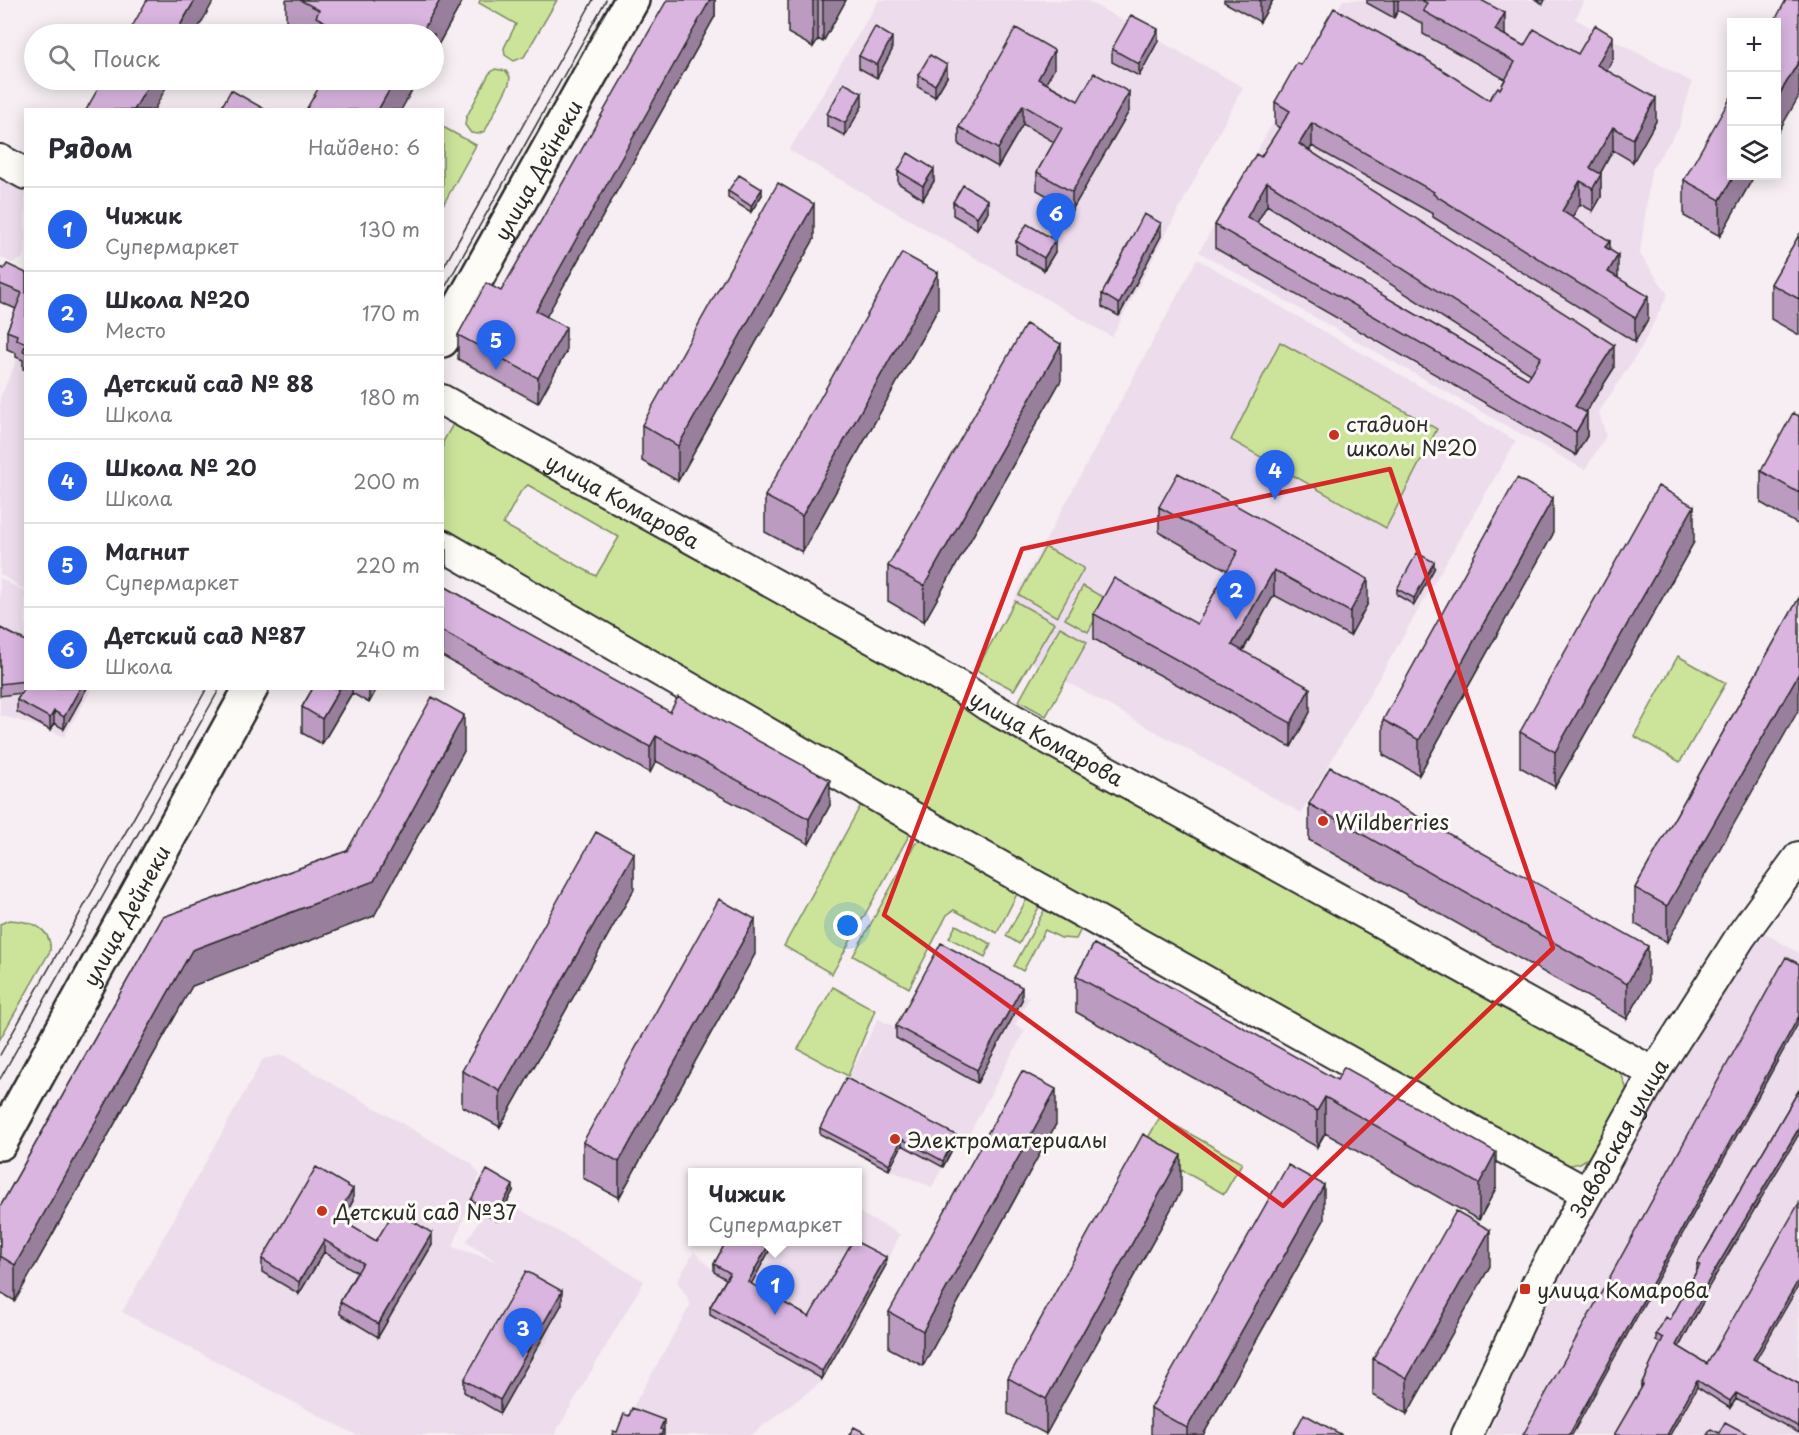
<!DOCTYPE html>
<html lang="ru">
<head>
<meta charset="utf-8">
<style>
	body { margin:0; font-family:"Playpen Sans",sans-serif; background:#f7f7f7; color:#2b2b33 }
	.controls { position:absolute; right:18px; top:18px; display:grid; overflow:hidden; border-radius:0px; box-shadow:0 3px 15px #0003 }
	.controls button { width:54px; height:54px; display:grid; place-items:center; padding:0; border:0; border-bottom:2px solid #e1e1e2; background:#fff; color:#2b2b33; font:30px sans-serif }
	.you { position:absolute; left:848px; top:926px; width:21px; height:21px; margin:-15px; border:4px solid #fff; border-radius:50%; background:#1a73e8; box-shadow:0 0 0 9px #1a73e833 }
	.badge { display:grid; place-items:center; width:39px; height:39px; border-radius:50%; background:#2563eb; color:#fff; font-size:20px; font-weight:700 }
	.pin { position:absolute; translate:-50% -50px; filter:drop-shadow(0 2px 3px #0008) }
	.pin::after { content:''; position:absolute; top:32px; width:21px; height:18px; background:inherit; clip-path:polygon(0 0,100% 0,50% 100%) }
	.popup { position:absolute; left:688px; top:1168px; width:174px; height:78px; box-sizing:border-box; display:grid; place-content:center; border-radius:0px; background:#fff; filter:drop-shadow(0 2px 4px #0005); font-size:20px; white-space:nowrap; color:#7c7c81 }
	.popup b { font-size:22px; color:#2b2b33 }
	.popup::after { content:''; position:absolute; left:50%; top:100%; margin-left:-12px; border:12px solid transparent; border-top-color:#fff }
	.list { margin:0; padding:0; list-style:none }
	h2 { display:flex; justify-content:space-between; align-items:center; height:78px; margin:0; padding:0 24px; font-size:26px }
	h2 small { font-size:20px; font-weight:400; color:#7c7c81 }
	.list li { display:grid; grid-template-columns:39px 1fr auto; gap:18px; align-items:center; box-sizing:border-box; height:84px; padding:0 24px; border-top:2px solid #e1e1e2 }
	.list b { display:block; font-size:22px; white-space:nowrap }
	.list p { margin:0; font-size:20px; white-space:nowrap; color:#7c7c81 }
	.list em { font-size:20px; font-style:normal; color:#7c7c81 }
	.icon { flex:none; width:33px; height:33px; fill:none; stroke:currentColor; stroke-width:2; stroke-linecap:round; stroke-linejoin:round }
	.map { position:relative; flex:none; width:1799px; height:1435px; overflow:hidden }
	.search { position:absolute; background:#fff; box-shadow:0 3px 15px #0003; left:24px; top:24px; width:420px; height:66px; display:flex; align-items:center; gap:15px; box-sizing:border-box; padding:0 21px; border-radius:33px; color:#7c7c81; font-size:22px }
	.panel { position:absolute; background:#fff; box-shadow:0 3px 15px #0003; left:24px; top:108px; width:420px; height:582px; border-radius:0px }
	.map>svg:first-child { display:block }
	.built { fill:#edddec }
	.green { fill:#cbe49a; stroke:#7b8862; stroke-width:1.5; fill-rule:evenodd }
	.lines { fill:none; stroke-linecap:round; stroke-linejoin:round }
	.tertiary-casing { stroke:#2b2b2b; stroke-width:34 }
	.secondary-casing { stroke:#2b2b2b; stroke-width:38 }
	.tertiary { stroke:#fdfcf7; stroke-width:30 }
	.secondary { stroke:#fdfcf7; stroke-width:33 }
	.tram { stroke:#2b2b2b; stroke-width:1.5 }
	.wall { fill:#bb9cc0; stroke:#2b2b2b; stroke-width:1.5; fill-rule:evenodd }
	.shaded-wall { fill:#987f9c; stroke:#2b2b2b; stroke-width:1.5 }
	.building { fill:#d9b5df; stroke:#2b2b2b; stroke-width:1.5; fill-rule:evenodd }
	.marked { fill:none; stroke:#d62828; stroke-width:4.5; stroke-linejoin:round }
	.poi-dot { fill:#c8321e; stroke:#fdfcf7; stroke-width:2 }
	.labels { text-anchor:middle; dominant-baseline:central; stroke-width:6; stroke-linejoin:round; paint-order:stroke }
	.street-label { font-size:21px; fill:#2b2b2b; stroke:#fdfcf7 }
	.poi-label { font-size:21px; fill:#2b2b2b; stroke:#fdfcf7; text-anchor:start }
</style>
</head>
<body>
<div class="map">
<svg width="1799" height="1435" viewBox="0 0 1799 1435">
	<rect width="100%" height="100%" fill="#f6eef2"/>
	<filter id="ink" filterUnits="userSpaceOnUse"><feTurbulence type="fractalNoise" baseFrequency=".0167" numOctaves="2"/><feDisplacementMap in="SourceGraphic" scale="12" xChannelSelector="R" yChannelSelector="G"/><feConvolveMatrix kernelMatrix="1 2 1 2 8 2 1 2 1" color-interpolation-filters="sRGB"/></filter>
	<g filter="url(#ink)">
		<!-- built -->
		<path class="built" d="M879 0H1086L1243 87 1112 337 789 150Z
			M1343 0H1585L1575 19 1692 82 1679 128 1651 170 1640 254 1668 294 1641 348 1599 412 1606 436 1585 470 1199 252Z
			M0 169 25 183V251L22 259 12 263 0 257Z
			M1197 259 1516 441 1301 813 992 640Z
			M25 341V590L0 574V398Z
			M0 578 25 592 26 688 92 689 64 737 50 730 0 715Z
			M1759 930 1799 953V1435H1488L1559 1264 1644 1117Z
			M942 951 1029 998 1015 1025 1025 1030 966 1140 956 1142 932 1187 889 1170 820 1134 878 1019 897 1028Z
			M283 1055 471 1163 480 1175 453 1247 496 1261 466 1242 495 1195 644 1281 554 1435H356L122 1312 263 1059Z
			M858 1212 900 1234 886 1265 822 1379 823 1381 751 1435H630L620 1430 691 1304 677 1281 694 1252 714 1271 730 1242H858Z"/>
		<!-- green -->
		<path class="green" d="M480 0H557L524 57 514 61 505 55 504 48 516 24 479 3Z
			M495 69 506 71 510 77 509 84 485 131 478 134 471 133 465 125 466 118 489 74Z
			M443 127 476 145 443 205Z
			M1280 342 1437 429 1386 528 1231 440Z
			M457 417 1620 1070 1628 1093 1597 1153 1580 1163 1562 1167 443 538V442ZM528 485 619 537 596 576 503 524 521 491Z
			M1045 547 1084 568 1057 617 1019 595Z
			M1083 586 1106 599 1088 632 1065 619Z
			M1015 601 1054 623 1014 690 976 670Z
			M1060 627 1087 642 1046 716 1019 701Z
			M1678 656 1726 683 1680 762 1634 736Z
			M862 803 912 830 832 974 784 946Z
			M925 837 1018 892 997 933 954 910 947 915 909 988 853 956 916 842Z
			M1027 899 1039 907 1019 944 1006 936Z
			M1046 907 1082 927 1076 939 1061 938 1045 930 1023 971 1014 966Z
			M9 920C30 921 52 927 50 951L0 1039V924Z
			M956 925 991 944 985 957 949 938Z
			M833 987 875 1010 848 1076 798 1049Z
			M1160 1117 1242 1163 1224 1194 1142 1148Z"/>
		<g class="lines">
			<!-- tertiary casing -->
			<g class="tertiary-casing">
				<g id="tertiary">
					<path d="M0 160 26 174"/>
					<path id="s1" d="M442 400 962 688 987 705 1654 1073"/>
					<path d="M442 545 923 823 1480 1135 1587 1193"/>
					<path id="s2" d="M1467 1435 1538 1282 1654 1073 1741 936 1799 857"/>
				</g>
			</g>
			<!-- secondary casing -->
			<g class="secondary-casing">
				<g id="secondary">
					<path id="s3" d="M442 340 632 0"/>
					<path id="s4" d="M0 1143 251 688"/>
				</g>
			</g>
			<!-- tertiary -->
			<use href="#tertiary" class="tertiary"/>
			<!-- secondary -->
			<use href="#secondary" class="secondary"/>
			<!-- tram -->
			<path class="tram" d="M442 270 593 0
				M442 293 606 0
				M0 1055 207 688
				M0 1079 220 688"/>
		</g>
		<!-- wall -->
		<path class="wall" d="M286 0H463L434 52V34H290L286 33Z
			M715 0V16L546 317 566 352 538 403 458 359V335L501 291Z
			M788 0H846L823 42 818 39 813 47 788 33Z
			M1224 0H1273L1260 22 1224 2Z
			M1367 0H1481L1505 35 1524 46 1613 59 1606 70 1656 121 1633 162 1613 150 1600 174 1601 197 1593 211 1580 204 1572 217 1610 250 1618 278 1648 319 1635 342 1433 217V214L1312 146 1309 150 1614 368 1586 412 1587 436 1576 455 1215 248V225L1280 128 1275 125V102L1301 65 1489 100 1500 89 1505 79 1423 34V24L1398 10 1394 18 1367 3ZM1267 205 1531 374 1528 379 1257 223Z
			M1536 0H1545L1543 4Z
			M1158 41 1139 76 1112 62V49Z
			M892 50 877 78 859 68V56Z
			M1054 69 1046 83 1078 101 1129 111 1072 210 1037 190V172L1054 142 1023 124 998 167 959 145V127Z
			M918 75 947 77 935 97 918 87Z
			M862 106 845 136 827 126V114Z
			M898 171 934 181 923 199 898 183Z
			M1731 176H1754L1720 236 1684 216V180Z
			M728 191 762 195 751 212 728 198Z
			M953 202 988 212 977 229 953 215Z
			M1799 235V335L1771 319V284Z
			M1161 236 1119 316 1102 307V294Z
			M814 239 678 481 642 461V425Z
			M1016 241 1055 252 1044 270 1016 254Z
			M0 267 4 269 26 273V370L23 369V360L16 357V353L7 349V331L16 309 0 302Z
			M938 309 802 552 765 532V496Z
			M1061 380 924 622 888 601V566Z
			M1799 416V525L1761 503V471Z
			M1159 507 1368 603 1350 636 1274 595 1243 651 1310 712 1291 747 1094 639V614L1197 624 1227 570 1159 532Z
			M1553 534 1419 775 1383 755V720Z
			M1694 542 1555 787 1520 767V732Z
			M1434 569 1414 605 1397 595V589Z
			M442 585 830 805 809 844 656 761 650 773 442 656Z
			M1799 598 1667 942 1635 924V888Z
			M0 628 26 641V688H87L64 729 54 723 50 730 17 712V700L21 693 0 696Z
			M313 688H377L369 703 352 693 322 744 302 733V707Z
			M464 751 374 916 192 986 15 1301 0 1292V1207L163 917 347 851Z
			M1309 804 1648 982 1627 1019 1309 840Z
			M634 889 500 1127 462 1106V1071Z
			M1094 944 1496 1188 1479 1220 1325 1133 1317 1147 1076 1012V976Z
			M755 954 619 1198 583 1178V1142Z
			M1022 1000 977 1083 896 1038V1026Z
			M1799 1090 1704 1295V1300L1679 1347 1707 1364 1756 1361 1799 1384V1433L1736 1399 1730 1408 1697 1387 1641 1388V1385L1661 1343 1656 1341V1334L1670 1320 1697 1270V1264Z
			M1056 1124 923 1366 889 1348V1312Z
			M820 1128 956 1142 943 1167 902 1145 889 1170 820 1134Z
			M513 1191 497 1221 471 1206V1200Z
			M1181 1191 1046 1434 1008 1414V1378Z
			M353 1201 342 1221 376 1241 432 1245 378 1337 340 1314V1302L357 1272 324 1252 299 1294 262 1272V1259Z
			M1324 1220 1203 1435H1151V1408Z
			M726 1242H774L751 1284 809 1317 886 1265 822 1379 710 1315V1307L726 1279 714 1272V1264Z
			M1490 1266 1407 1414 1373 1395V1359Z
			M562 1304 500 1413 464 1392V1380Z"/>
		<!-- shaded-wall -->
		<path class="shaded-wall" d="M195 0H214L195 34H175Z
			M440 0H463L434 52V34H421Z
			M705 0H715V16L536 335V311Z
			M813 0H818V39L813 47Z
			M823 0H846L823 42Z
			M1260 0H1273L1260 22Z
			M1394 0H1398V10L1394 18Z
			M1505 13V36L1495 30Z
			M1158 29V41L1139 76V64Z
			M1613 36V59L1597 88V65Z
			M892 37V50L877 78V65Z
			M1054 50V69L1038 97V79Z
			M1799 61V96L1776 136V100Z
			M947 65V77L935 97V85Z
			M151 80H170L154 110H134Z
			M395 80H418L401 110H378Z
			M1129 92V111L1072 210V192Z
			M862 93V106L845 136V123Z
			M1656 98V121L1633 162V139Z
			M1023 105V124L998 167V149Z
			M1312 123V146L1299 167V144Z
			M1613 127V150L1592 188 1590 168Z
			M934 169V181L923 199V186Z
			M1601 174V197L1593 211V188Z
			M1734 176H1754L1720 236V200Z
			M1580 181V204L1562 234V211Z
			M1267 182V205L1247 240V217Z
			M762 189V195L751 212V206Z
			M988 200V212L977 229V217Z
			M814 204V239L678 481V446Z
			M1161 223V236L1119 316V304Z
			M1055 240V252L1044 270V258Z
			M1610 241V264L1605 247Z
			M1618 255V278L1608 272Z
			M938 273V309L802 552V516Z
			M1648 296V319L1635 342V318Z
			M566 327V352L538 403V378Z
			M1061 344V380L924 622V586Z
			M1614 345V368L1575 429V406Z
			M1587 413V436L1576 455V432Z
			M1553 498V534L1419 775V740Z
			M1694 506V542L1555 787V752Z
			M446 542V567L442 573V548Z
			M1434 562V569L1414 605V598Z
			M1274 570V595L1232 669V645Z
			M1368 579V603L1350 636V612Z
			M1799 673V709L1667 942V906Z
			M80 688H87L64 729V717Z
			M340 688H352V693L322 744V719Z
			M369 688H377L369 703Z
			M1310 688V712L1291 747V723Z
			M54 711V723L50 730V718Z
			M464 715V751L374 916 192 986 15 1301V1265L192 950 374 881Z
			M656 736V761L650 773V747Z
			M830 780V805L809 844V819Z
			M634 853V889L500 1127V1091Z
			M755 919V954L619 1198V1162Z
			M1648 946V982L1627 1019V984Z
			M1022 987V1000L977 1083V1070Z
			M1799 1016V1022L1572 1435H1569Z
			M1056 1089V1124L923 1366V1331Z
			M1325 1097V1133L1317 1147V1111Z
			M1799 1128V1134L1704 1295V1300L1676 1352V1345L1702 1292Z
			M956 1135V1142L943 1167V1161Z
			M902 1139V1145L889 1170V1164Z
			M1496 1152V1188L1479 1220V1184Z
			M1181 1155V1191L1046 1434V1399Z
			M513 1185V1191L497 1221V1214Z
			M1324 1185V1220L1203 1435H1187V1428Z
			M353 1189V1201L336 1230V1217Z
			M1490 1230V1266L1407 1414V1378Z
			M432 1233V1245L378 1337V1324Z
			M324 1240V1252L299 1294V1282Z
			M770 1242H774L748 1290V1282Z
			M886 1257V1265L822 1379V1371Z
			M1799 1279V1285L1753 1365V1359Z
			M562 1291V1304L500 1413V1400Z
			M1697 1380V1387L1670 1435H1667Z
			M1736 1393V1399L1730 1408V1401Z
			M664 1420V1435H660V1429Z"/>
		<!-- building -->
		<path class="building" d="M147 0H195L175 34H128Z
			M300 0H440L421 34H347L316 17 319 10Z
			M667 0H710L536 311 566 327 538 378 458 335 486 283 501 291Z
			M1421 0H1481L1505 13 1495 30 1524 46 1534 29 1578 54 1595 25 1613 36 1597 65 1656 98 1633 139 1613 127 1590 168 1601 174 1593 188 1580 181 1562 211 1610 241 1605 247 1618 255 1608 272 1648 296 1635 318 1433 194 1434 192 1312 123 1299 144 1614 345 1575 406 1587 413 1576 432 1215 225 1256 154 1261 157 1290 111 1275 102 1297 63 1301 65 1334 8 1424 58 1489 100 1498 87 1500 89 1515 62 1423 11 1427 3ZM1267 182 1541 357 1528 379 1247 217Z
			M1786 0H1799V61L1776 100V22H1774Z
			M1131 15 1158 29 1139 64 1112 49Z
			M875 27 892 37 877 65 859 56Z
			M1016 28 1054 50 1038 79 1078 101 1094 73 1129 92 1072 192 1037 172 1062 128 1023 105 998 149 959 127Z
			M930 55 947 65 935 85 918 75Z
			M103 80H151L134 110H86Z
			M323 80H395L378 110H306Z
			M844 83 862 93 845 123 827 114Z
			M231 90 266 110H220Z
			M1731 97V176H1734L1720 200 1684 180Z
			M908 153 934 169 923 186 898 171Z
			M739 175 762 189 751 206 728 191Z
			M778 183 814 204 678 446 642 425Z
			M963 185 988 200 977 217 953 202Z
			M1144 214 1161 223 1119 304 1102 294Z
			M1027 224 1055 240 1044 258 1016 241Z
			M1799 235V299L1771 284Z
			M902 253 938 273 802 516 765 496Z
			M7 264 26 273V343L16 339 17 335 7 331 22 293 0 284V267L4 269Z
			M1026 324 1061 344 924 586 888 566Z
			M26 343V352L23 351Z
			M1793 413 1799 416V493L1761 471Z
			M1178 473 1368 579 1350 612 1274 570 1232 645 1310 688 1291 723 1094 614 1114 578 1197 624 1238 551 1159 507Z
			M1517 478 1553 498 1419 740 1383 720Z
			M1658 486 1694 506 1555 752 1520 732Z
			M442 540 446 542 442 548Z
			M1417 553 1434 562 1414 598 1397 589Z
			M442 585 670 712 678 697 830 780 809 819 656 736 650 747 442 631Z
			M1799 598V673L1667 906 1635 888Z
			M0 628 26 641V681L0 684Z
			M26 685V688H80L64 717 54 711 50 718 17 700Z
			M313 688H340L322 719 302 707Z
			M432 697 464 715 374 881 192 950 15 1265 0 1256V1207L163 917 347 851Z
			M1330 767 1648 946 1627 984 1309 804Z
			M596 832 634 853 500 1091 462 1071Z
			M719 899 755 919 619 1162 583 1142Z
			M941 943 1022 987 977 1070 896 1026Z
			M1094 944 1337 1080 1344 1067 1496 1152 1479 1184 1325 1097 1317 1111 1076 976Z
			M1786 957 1799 964V1016L1569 1435H1523Z
			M1022 1071 1056 1089 923 1331 889 1312Z
			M846 1078 956 1135 943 1161 902 1139 889 1164 820 1128Z
			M1799 1090V1128L1702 1292 1704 1294 1676 1345 1707 1364 1799 1203V1279L1753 1359 1799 1384V1427L1736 1393 1730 1401 1697 1380 1667 1435H1614L1643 1385H1641L1663 1338 1656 1334 1666 1317 1670 1320 1700 1265 1697 1264Z
			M1143 1134 1181 1155 1046 1399 1008 1378Z
			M1288 1165 1324 1185 1187 1428 1151 1408Z
			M316 1167 353 1189 336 1217 376 1241 395 1210 432 1233 378 1324 340 1302 363 1263 324 1240 299 1282 262 1259Z
			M487 1170 513 1185 497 1214 471 1200Z
			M1456 1211 1490 1230 1407 1378 1373 1359Z
			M726 1242H770L748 1282 809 1317 852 1242H857L886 1257 822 1371 710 1307 730 1273 714 1264Z
			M526 1271 562 1291 500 1400 464 1380Z
			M632 1408 664 1420 660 1429 663 1430 661 1435H612L613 1431 617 1432 624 1414 629 1416Z
			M1304 1414 1342 1435H1293Z
			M1725 1422 1749 1435H1707L1711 1429 1719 1433Z
			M854 1427 869 1435H849Z"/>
	</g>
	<!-- marked area -->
	<path class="marked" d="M1390 469 1553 948 1283 1206 884 915 1022 549Z"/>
	<!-- markers -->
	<g class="poi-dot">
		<circle cx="1334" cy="435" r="6"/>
		<circle cx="1323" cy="821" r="6"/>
		<circle cx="895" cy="1139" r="6"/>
		<circle cx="322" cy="1211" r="6"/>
		<rect x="1519" y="1283" width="12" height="12" rx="3"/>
	</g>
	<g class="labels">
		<!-- street labels -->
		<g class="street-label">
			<text stroke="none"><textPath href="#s3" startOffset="195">улица Дейнеки</textPath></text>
			<text stroke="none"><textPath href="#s1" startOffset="207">улица Комарова</textPath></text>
			<text stroke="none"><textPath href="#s1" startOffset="693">улица Комарова</textPath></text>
			<text stroke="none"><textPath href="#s4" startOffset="260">улица Дейнеки</textPath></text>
			<text stroke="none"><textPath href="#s2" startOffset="334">Заводская улица</textPath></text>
		</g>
		<!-- poi labels -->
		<g class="poi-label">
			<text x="1346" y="423">стадион<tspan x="1346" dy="24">школы №20</tspan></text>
			<text x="1335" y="821">Wildberries</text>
			<text x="907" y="1139">Электроматериалы</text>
			<text x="334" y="1211">Детский сад №37</text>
			<text x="1537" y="1289">улица Комарова</text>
		</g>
	</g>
</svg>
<div class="controls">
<button>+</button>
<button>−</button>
<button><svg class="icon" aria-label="layers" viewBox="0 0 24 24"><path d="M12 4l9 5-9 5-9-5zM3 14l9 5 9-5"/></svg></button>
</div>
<div class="you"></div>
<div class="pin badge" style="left:775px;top:1315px">1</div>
<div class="popup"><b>Чижик</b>Супермаркет</div>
<div class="pin badge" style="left:1236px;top:620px">2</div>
<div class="pin badge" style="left:523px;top:1358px">3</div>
<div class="pin badge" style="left:1275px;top:500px">4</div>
<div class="pin badge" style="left:496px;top:370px">5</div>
<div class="pin badge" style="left:1056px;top:243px">6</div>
<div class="search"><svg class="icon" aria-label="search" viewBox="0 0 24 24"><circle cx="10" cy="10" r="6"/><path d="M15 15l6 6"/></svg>Поиск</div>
<section class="panel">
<h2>Рядом<small>Найдено: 6</small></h2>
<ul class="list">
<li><span class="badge">1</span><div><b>Чижик</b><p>Супермаркет</p></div><em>130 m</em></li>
<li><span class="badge">2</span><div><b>Школа №20</b><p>Место</p></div><em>170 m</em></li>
<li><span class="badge">3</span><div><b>Детский сад № 88</b><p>Школа</p></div><em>180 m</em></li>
<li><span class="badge">4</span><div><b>Школа № 20</b><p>Школа</p></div><em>200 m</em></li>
<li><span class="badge">5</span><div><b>Магнит</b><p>Супермаркет</p></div><em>220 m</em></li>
<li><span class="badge">6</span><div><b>Детский сад №87</b><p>Школа</p></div><em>240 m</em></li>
</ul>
</section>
</div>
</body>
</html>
